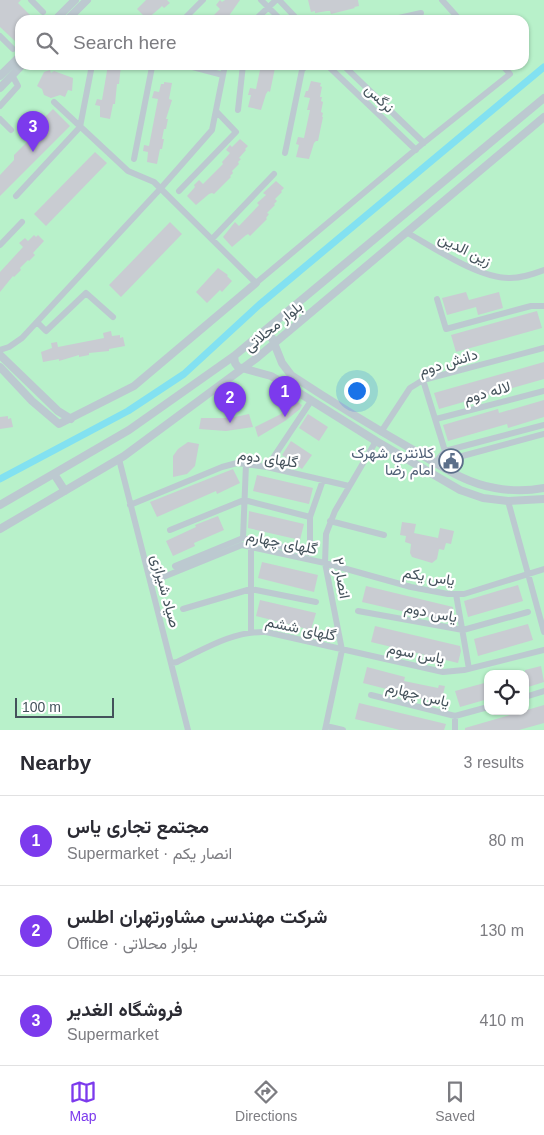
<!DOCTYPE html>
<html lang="en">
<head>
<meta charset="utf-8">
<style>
	body { margin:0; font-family:Arial,Vazirmatn,sans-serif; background:#f7f7f7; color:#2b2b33 }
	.controls { position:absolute; right:15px; bottom:15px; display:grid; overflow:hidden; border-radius:10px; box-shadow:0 1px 4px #0004 }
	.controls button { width:45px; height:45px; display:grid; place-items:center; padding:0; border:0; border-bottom:1px solid #e1e1e2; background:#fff; color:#2b2b33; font:25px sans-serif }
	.scale { position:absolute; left:15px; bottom:12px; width:99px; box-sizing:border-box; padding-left:5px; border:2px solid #44525b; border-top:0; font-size:14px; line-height:18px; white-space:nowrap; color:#44525b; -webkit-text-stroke:4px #fff; paint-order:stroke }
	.you { position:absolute; left:356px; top:390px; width:18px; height:18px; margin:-12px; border:4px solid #fff; border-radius:50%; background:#1a73e8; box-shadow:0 0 0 8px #1a73e833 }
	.badge { display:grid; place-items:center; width:32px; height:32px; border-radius:50%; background:#7c3aed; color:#fff; font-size:16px; font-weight:700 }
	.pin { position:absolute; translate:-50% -41px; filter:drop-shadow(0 1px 2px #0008) }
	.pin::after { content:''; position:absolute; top:26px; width:18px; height:15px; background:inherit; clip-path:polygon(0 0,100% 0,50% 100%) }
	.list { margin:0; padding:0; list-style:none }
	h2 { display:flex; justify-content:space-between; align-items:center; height:65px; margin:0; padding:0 20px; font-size:21px }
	h2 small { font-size:16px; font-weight:400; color:#7c7c81 }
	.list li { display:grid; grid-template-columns:32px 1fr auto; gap:15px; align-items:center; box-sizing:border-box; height:90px; padding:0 20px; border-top:1px solid #e1e1e2 }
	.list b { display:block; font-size:19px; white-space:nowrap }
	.list p { margin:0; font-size:16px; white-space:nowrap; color:#7c7c81 }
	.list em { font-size:16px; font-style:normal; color:#7c7c81 }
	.icon { flex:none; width:28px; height:28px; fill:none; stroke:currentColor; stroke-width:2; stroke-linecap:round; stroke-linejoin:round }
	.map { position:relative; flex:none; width:544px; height:730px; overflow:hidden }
	.search { position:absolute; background:#fff; box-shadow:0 1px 4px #0004; left:15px; right:15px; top:15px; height:55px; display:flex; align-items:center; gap:12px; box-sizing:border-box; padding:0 18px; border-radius:15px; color:#7c7c81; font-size:19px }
	.sheet { height:335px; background:#fff }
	nav { display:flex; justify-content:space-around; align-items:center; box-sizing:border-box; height:70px; border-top:1px solid #e1e1e2; background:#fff; font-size:14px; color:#7c7c81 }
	nav a { display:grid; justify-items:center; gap:2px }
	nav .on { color:#7c3aed }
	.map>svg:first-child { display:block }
	.green { fill:#b8f1ca; fill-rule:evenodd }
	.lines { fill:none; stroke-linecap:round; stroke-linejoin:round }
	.canal { stroke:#82e1f1; stroke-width:7 }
	.building { fill:#c9ccd2 }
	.minor { stroke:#bcc9d0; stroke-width:6 }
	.tertiary { stroke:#bcc9d0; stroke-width:8 }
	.labels { text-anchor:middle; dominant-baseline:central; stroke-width:4.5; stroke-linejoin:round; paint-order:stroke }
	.street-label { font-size:15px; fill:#44525b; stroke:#fff }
	.service-label { font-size:15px; fill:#4e5e75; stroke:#fff; text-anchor:end }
</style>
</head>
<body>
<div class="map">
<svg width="544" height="730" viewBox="0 0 544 730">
	<rect width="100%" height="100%" fill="#f0eded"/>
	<!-- green -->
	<path class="green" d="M0 0H544V730H0ZM20 20H524V65H20ZM488 674H525V711H488Z"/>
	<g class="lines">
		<!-- canal -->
		<path class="canal" d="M0 479 128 411 184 374 259 305 544 67"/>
	</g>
	<!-- building -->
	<path class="building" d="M0 0H21L18 3 35 20H20V40L17 43 0 27Z
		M146 0H167L170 3 164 8 162 6 160 8 147 19 137 9Z
		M220 0 222 2 225 0H240L226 20H214L212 17 220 9 216 5Z
		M308 0H358L359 6 354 7 355 8 331 14 330 11H327L315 13V11L311 12Z
		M108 65H121L119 84H117L115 104H113L110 119 100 117V106L95 105 97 99 102 100Z
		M261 65H274V68H275L270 92 268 91 266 94 261 110 248 107 251 95H248L250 88 256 89Z
		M50 70 51 73 54 71 73 78 72 91 68 90 65 97 60 95 51 98 44 95 42 89 37 86 44 72Z
		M311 81 321 83 320 86 322 87 320 97H322L321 101 323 102 321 112 323 113 322 117H323L318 141H316L314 143 309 159 296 157 299 145 296 144 298 137 304 138 310 110H307L310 98 304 97 306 91H308Z
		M164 82 172 83 169 99 172 100 166 119H168L166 129H164L162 139H164L162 149H160L157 164 147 162 148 152 143 151 144 145 149 146 158 99 152 98 154 91 159 92 161 84H164Z
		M53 109 70 126 0 196V175L14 160V155L28 141 33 140 49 124 43 119Z
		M240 139 248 146 245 149 246 150 239 158 241 159 238 162 239 164 232 171 233 173 230 176 231 177 214 194 212 193 209 194 196 205 187 196 195 187 194 185 199 180 203 184 223 164 222 162 230 153 226 150 230 145 232 147Z
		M95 152 107 163 46 226 34 214Z
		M276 181 284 188 281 191 282 192 275 199 277 201 274 204 275 205 267 213 269 214 266 218 267 219 250 236 248 234 245 236 232 247 223 237 235 222 239 226 259 205 257 203 266 195 263 193Z
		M170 222 182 234 121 297 109 285Z
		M34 235 36 237 38 235 44 241 33 253 35 255 29 261 28 260 20 268 21 270 14 277 13 276 0 292V272L23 247 19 243 25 238 28 241Z
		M218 268 228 275 227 276 232 281 222 292 220 290 207 303 196 292Z
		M466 292 469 300 499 292 503 308 478 315 476 307 447 315 442 298Z
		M537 311 542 328 456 352 451 335Z
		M111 331 112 336 120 335V338L123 337 125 346 109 349V351L89 353V355L79 357V355L59 361V359L43 362 41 352 52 348 51 343 57 342 58 347 104 338 103 333Z
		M544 362V379L439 409 434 393Z
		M295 400 302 405 300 409 285 421 258 437 255 427 281 414Z
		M544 400V417L508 428 507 424 448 441 443 425 498 409 499 413Z
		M249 414 253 427 226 431 199 429 201 418H230Z
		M308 414 328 427 319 441 299 428Z
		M8 416V419L11 418 13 427 0 429V417Z
		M291 441 312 455 302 469 282 455Z
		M188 442 199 444 195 466 187 474 173 477V456L178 449Z
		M233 469 240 483 217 494 216 491 157 517 150 502Z
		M257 475 313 488 309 504 253 491Z
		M249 511 304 524 300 540 248 528Z
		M218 516 224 530 194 543 195 546 173 556 166 541 196 527 195 525Z
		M402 522 416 524 414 533 438 538 440 528 454 531 451 544 446 543 444 550 439 549 437 559 432 563 412 557 410 553 411 544 405 542 406 536 400 535Z
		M262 562 318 575 314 592 258 578Z
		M518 585 523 601 468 617 464 601Z
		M366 586 453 607 449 622 362 602Z
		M260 600 316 613 311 630 256 616Z
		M528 624 533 640 478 656 474 639Z
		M375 626 460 646 461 651 458 663 371 642Z
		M541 666 544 682 525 688V670Z
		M367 667 405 677 404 681 438 688 439 685 445 686 441 703 394 693V691L363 683Z
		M488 682V699L460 707 455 691Z
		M359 703 446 724 444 730H400L355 719Z
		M544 705V723L519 730H465V728Z"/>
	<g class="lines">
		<!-- minor -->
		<path class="minor" d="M31 0 43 12
			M261 0 281 20
			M279 0 298 20
			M442 0 460 20
			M183 20 203 0
			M255 20 276 0
			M390 20 421 13
			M0 36 13 49
			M185 65 223 75
			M327 65 416 150
			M343 65 424 143
			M54 102 128 171 154 182 256 283 421 145 510 74 502 65
			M0 106 18 86 12 75
			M238 110 243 65
			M0 119 11 130
			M285 153 302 70 307 65
			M134 159 152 67 155 65
			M179 191 236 132 216 111
			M16 196 80 127 92 65
			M406 232C433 247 479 279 510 278 522 278 533 274 544 270
			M212 239 274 174
			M0 245 22 222
			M437 299 446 329 531 306H544
			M37 322 46 331 86 293 113 317
			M0 350 9 347 22 338 161 188 212 130 225 65
			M423 380 445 451
			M436 419 544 391
			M381 432 410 388 423 380 544 348
			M119 459 188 730
			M435 463 445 451 544 425
			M267 467 311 401
			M444 469 455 458 544 434
			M508 501 544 632
			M130 505 222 467 237 463 267 467 349 486
			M330 521 384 535
			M170 530 244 500 310 517 323 480
			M243 538 246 464
			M175 566 243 538 310 553V517
			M151 582 242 545 325 563 411 587 448 594H464L544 569
			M456 594 469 669
			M183 609 251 589 316 602
			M358 611 463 630 528 612
			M251 631V546
			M172 663 177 662C206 648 233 631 266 632L443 672 464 670 544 650
			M371 695 455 716 488 707
			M525 697 544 691
			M455 716V730
			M326 726 343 730
			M325 730 342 650 325 563 326 534 335 511 376 441"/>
		<!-- tertiary -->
		<path class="tertiary" d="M55 20 75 0
			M67 20 87 0
			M0 76 20 56
			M0 88 22 65
			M263 333 272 338 282 363 291 375C332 402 373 427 415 451 441 466 465 483 495 488 511 491 528 491 544 488
			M0 355 58 411 71 419
			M234 356 235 363 238 367 271 376 285 384 376 441 460 490 483 498 508 501 544 499
			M0 367 32 401 59 424 134 386 256 283
			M54 474 65 491
			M0 505 129 430 234 356 544 98
			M0 529 124 456 258 357 544 117"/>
	</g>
	<!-- icons -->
	<defs>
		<g id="civic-ring" transform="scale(1.25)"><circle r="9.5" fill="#fff" stroke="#5c6f8a" stroke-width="1.5"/><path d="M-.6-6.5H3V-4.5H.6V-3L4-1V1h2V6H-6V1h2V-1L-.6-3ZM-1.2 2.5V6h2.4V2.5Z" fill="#5c6f8a"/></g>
	</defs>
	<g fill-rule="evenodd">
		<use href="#civic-ring" x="451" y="461"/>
	</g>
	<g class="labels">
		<!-- street labels -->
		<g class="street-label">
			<text transform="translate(380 98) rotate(44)">نرگس</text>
			<text transform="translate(465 249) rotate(26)">زین الدین</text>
			<text transform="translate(273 326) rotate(-39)">بلوار محلاتی</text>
			<text transform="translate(448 362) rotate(-17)">دانش دوم</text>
			<text transform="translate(487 392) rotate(-15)">لاله دوم</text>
			<text transform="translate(268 458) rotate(8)">گلهای دوم</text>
			<text transform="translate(282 542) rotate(11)">گلهای چهارم</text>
			<text transform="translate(429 576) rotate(9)">یاس یکم</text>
			<text transform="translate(342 578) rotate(80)">انصار ۲</text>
			<text transform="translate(166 591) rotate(75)">صیاد شیرازی</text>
			<text transform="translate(431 612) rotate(11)">یاس دوم</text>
			<text transform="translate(301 628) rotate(12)">گلهای ششم</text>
			<text transform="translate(416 653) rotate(11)">یاس سوم</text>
			<text transform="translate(418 694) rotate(14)">یاس چهارم</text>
		</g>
		<!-- service labels -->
		<g class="service-label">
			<text x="434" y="452">کلانتری شهرک<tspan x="434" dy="17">امام رضا</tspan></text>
		</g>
	</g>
</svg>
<div class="controls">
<button><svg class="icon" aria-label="locate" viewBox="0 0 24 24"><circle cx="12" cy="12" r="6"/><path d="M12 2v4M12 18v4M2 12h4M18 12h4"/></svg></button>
</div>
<div class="scale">100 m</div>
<div class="you"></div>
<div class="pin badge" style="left:285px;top:417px">1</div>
<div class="pin badge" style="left:230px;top:423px">2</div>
<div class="pin badge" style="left:33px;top:152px">3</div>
<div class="search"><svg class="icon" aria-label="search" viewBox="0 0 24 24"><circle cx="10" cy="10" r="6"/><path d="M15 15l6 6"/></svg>Search here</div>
</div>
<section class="sheet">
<h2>Nearby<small>3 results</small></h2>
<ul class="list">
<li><span class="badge">1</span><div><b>مجتمع تجاری یاس</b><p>Supermarket · انصار یکم</p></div><em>80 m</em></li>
<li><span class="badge">2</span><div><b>شرکت مهندسی مشاورتهران اطلس</b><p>Office · بلوار محلاتی</p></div><em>130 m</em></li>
<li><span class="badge">3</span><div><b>فروشگاه الغدیر</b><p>Supermarket</p></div><em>410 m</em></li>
</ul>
</section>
<nav>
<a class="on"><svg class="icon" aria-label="map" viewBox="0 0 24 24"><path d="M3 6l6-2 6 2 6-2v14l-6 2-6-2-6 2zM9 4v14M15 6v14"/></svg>Map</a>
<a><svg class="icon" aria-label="directions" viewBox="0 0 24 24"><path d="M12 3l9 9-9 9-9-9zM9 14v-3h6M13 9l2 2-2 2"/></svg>Directions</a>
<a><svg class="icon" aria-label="saved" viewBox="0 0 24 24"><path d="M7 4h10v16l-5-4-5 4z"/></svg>Saved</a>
</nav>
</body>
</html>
